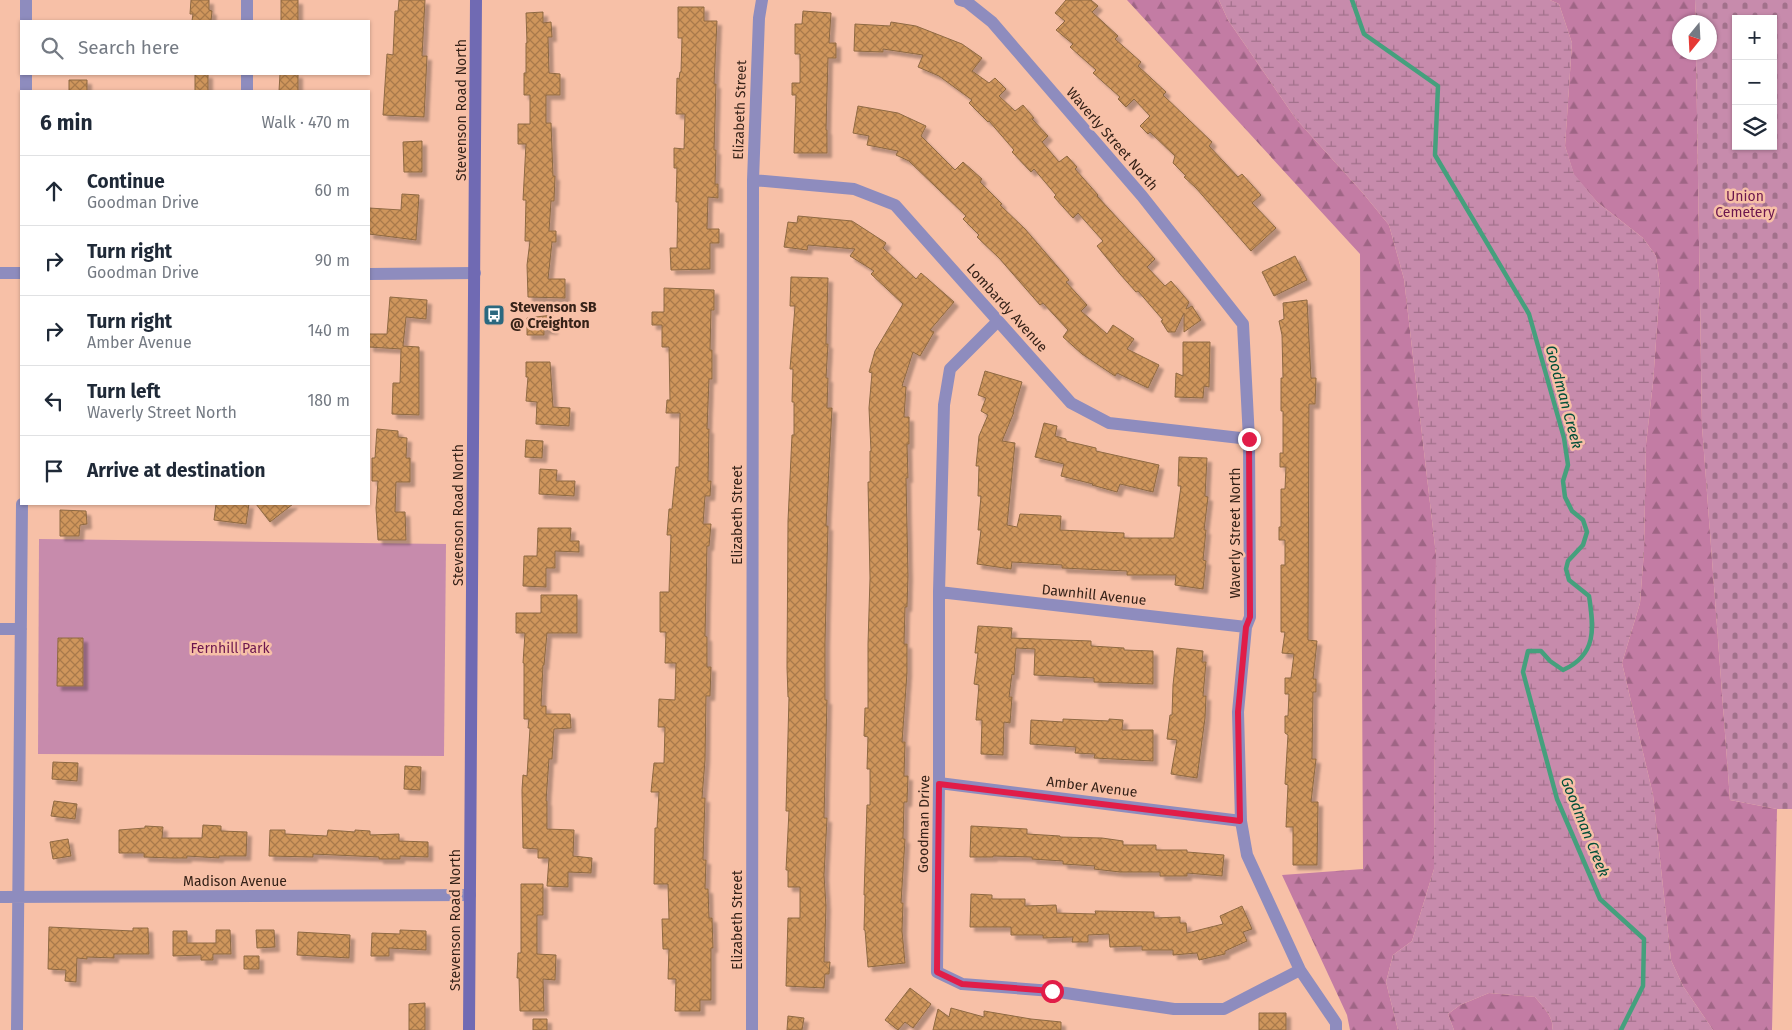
<!DOCTYPE html>
<html lang="en">
<head>
<meta charset="utf-8">
<style>
	body { margin:0; font-family:"Fira Sans",sans-serif; background:#f6f6f7; color:#1f2937 }
	.controls { position:absolute; right:15px; top:15px; display:grid; overflow:hidden; border-radius:0px; box-shadow:0 1px 4px #0004 }
	.controls button { width:45px; height:45px; display:grid; place-items:center; padding:0; border:0; border-bottom:1px solid #e0e1e3; background:#fff; color:#1f2937; font:25px sans-serif }
	.compass { position:absolute; left:1672px; top:15px; width:45px; height:45px; border-radius:50%; background:#fff; box-shadow:0 1px 4px #0004; rotate:198deg }
	.stop { position:absolute; width:15px; height:15px; margin:-11px; border:4px solid #e11d48; border-radius:50%; background:#fff }
	.stop.end { background:#e11d48; border-color:#fff; box-shadow:0 1px 5px #0008 }
	.list { margin:0; padding:0; list-style:none }
	h2 { display:flex; justify-content:space-between; align-items:center; height:65px; margin:0; padding:0 20px; font-size:21px }
	h2 small { font-size:16px; font-weight:400; color:#747a83 }
	.list li { display:grid; grid-template-columns:32px 1fr auto; gap:15px; align-items:center; box-sizing:border-box; height:70px; padding:0 20px; border-top:1px solid #e0e1e3 }
	.list b { display:block; font-size:19px; white-space:nowrap }
	.list p { margin:0; font-size:16px; white-space:nowrap; color:#747a83 }
	.list em { font-size:16px; font-style:normal; color:#747a83 }
	.icon { flex:none; width:28px; height:28px; fill:none; stroke:currentColor; stroke-width:2; stroke-linecap:round; stroke-linejoin:round }
	.map { position:relative; flex:none; width:1792px; height:1030px; overflow:hidden }
	.search { position:absolute; background:#fff; box-shadow:0 1px 4px #0004; left:20px; top:20px; width:350px; height:55px; display:flex; align-items:center; gap:12px; box-sizing:border-box; padding:0 18px; border-radius:0px; color:#747a83; font-size:19px }
	.panel { position:absolute; background:#fff; box-shadow:0 1px 4px #0004; left:20px; top:90px; width:350px; height:415px; border-radius:0px }
	.map>svg:first-child { display:block }
	.forest { fill:url(#forest-firs) }
	.wetland { fill:url(#wetland-marsh) }
	.cemetery { fill:url(#cemetery-stones); fill-rule:evenodd }
	.green { fill:#c78bac }
	.lines { fill:none; stroke-linecap:round; stroke-linejoin:round }
	.stream { stroke:#45a07d; stroke-width:4.5 }
	.building { fill:url(#building-cross-hatch); stroke:#8e6943; filter:url(#shadow) }
	.street { stroke:#8e8cbe; stroke-width:12 }
	.secondary { stroke:#706ab3; stroke-width:12 }
	.route { stroke:#e11d48; stroke-width:6 }
	.labels { text-anchor:middle; dominant-baseline:central; stroke-width:5; stroke-linejoin:round; paint-order:stroke }
	.street-label { font-size:14px; fill:#362218; stroke:#f7c0a7 }
	.park-label { font-size:14px; fill:#6b164e; stroke:#f7c0a7 }
	.poi-label { font-size:14px; font-weight:bold; fill:#362218; stroke:#f7c0a7; text-anchor:start }
	.water-label { font-size:15px; font-style:italic; fill:#004f38; stroke:#f7c0a7 }
</style>
</head>
<body>
<div class="map">
<svg width="1792" height="1030" viewBox="0 0 1792 1030">
	<defs>
		<pattern id="forest-firs" width="22" height="20" patternUnits="userSpaceOnUse" patternTransform="scale(1.25)"><rect width="22" height="20" fill="#c37ca4"/><path d="M5 1l3.5 6h-7zM16 11l3.5 6h-7z" fill="#9f6585"/></pattern>
		<pattern id="wetland-marsh" width="20" height="14" patternUnits="userSpaceOnUse" patternTransform="scale(1.25)"><rect width="20" height="14" fill="#c78bac"/><path d="M1 5h8M5 5V1M11 12h8M15 12V8" fill="none" stroke="#a2718b"/></pattern>
		<pattern id="cemetery-stones" width="16" height="16" patternUnits="userSpaceOnUse" patternTransform="scale(1.25)"><rect width="16" height="16" fill="#c78bac"/><path d="M2 7V4a2 2 0 0 1 4 0v3zM10 15v-3a2 2 0 0 1 4 0v3z" fill="#a2718b"/></pattern>
		<pattern id="building-cross-hatch" width="8" height="8" patternUnits="userSpaceOnUse" patternTransform="scale(1.25)"><rect width="8" height="8" fill="#cf965c"/><path d="M0 0l8 8M0 8l8-8" fill="none" stroke="#a97a4b"/></pattern>
		<filter id="shadow"><feDropShadow dx="4.5" dy="4.5" stdDeviation="1" flood-color="#0004"/></filter>
	</defs>
	<rect width="100%" height="100%" fill="#f7c0a7"/>
	<!-- forest -->
	<path class="forest" d="M1127 0H1219L1228 20 1296 119 1362 192 1389 225 1404 279 1436 555 1434 869 1412 941 1393 955 1386 982 1398 1030H1350L1347 1015 1282 875 1363 869 1360 254Z
		M1550 0H1695L1696 22H1680V52L1696 53 1702 426 1730 800 1777 809 1772 1030H1713L1683 986 1671 960 1653 795 1622 663 1640 603 1644 551 1646 444 1653 383 1660 285 1656 256 1643 238 1597 202 1574 175 1565 146 1572 43 1559 4Z
		M1489 993 1535 997C1542 1006 1555 1018 1552 1030H1454L1448 1014 1460 1005Z"/>
	<!-- wetland -->
	<path class="wetland" d="M1219 0H1550L1559 4 1572 43 1565 146 1574 174 1597 202 1643 238 1656 256 1660 285 1653 383 1646 444 1644 551 1640 603 1622 663 1653 795 1671 960 1683 986 1713 1030H1552C1555 1018 1542 1006 1535 997L1489 993 1460 1005 1448 1014 1454 1030H1398L1386 982 1393 955 1412 941 1434 869 1436 555 1404 279 1389 225 1362 192 1296 119 1228 20Z"/>
	<!-- cemetery -->
	<path class="cemetery" d="M1695 0H1792V809H1777L1730 800 1702 426 1696 53 1710 52V22H1696ZM1736 19H1773V146H1736Z"/>
	<!-- green -->
	<path class="green" d="M39 539 446 544 444 756 38 754Z"/>
	<g class="lines">
		<!-- stream -->
		<path class="stream" d="M1352 0 1364 34 1438 86 1435 155 1529 314 1564 438 1568 465 1563 481 1565 497 1572 511 1583 520 1587 532 1583 545 1568 561 1566 569 1569 580 1589 596C1594 628 1597 655 1563 670L1550 661 1541 651H1528L1523 672 1557 799 1600 899 1644 939 1643 986 1621 1030"/>
	</g>
	<!-- building -->
	<path class="building" d="M191 0H209V10L212 11 211 21H192L193 14H190Z
		M281 0H298V21H281Z
		M399 0H425L422 56H427L424 117 383 115 387 54 393 55 395 11H398Z
		M1066 0H1091L1098 6 1092 12 1118 36 1115 39 1141 62 1138 66 1166 92 1163 95 1212 142 1209 146 1238 177 1242 174 1261 195 1252 203 1276 228 1251 251 1196 188 1184 177 1186 176 1173 163 1175 156 1150 132 1148 134 1140 126 1150 116 1134 99 1126 107 1118 99 1120 97 1093 73 1096 70 1070 47 1073 44 1056 30 1065 21 1055 13Z
		M678 7H704V21H717L714 84H716L714 150H716L715 184H718V198L708 197 707 229H719V243H710V269L671 270 670 248H677L678 202H676L677 168H674V148L684 149 685 114H676L677 78 679 79 680 72H681L682 38H678Z
		M803 11 831 13 829 43H836V58H828L826 130H827V153H794L796 95H792V83H800V54H795V24H802Z
		M543 12V23L551 22 552 37H548L549 73 560 74V95H546V123H551L553 176H555L554 201H551L549 231H556V242H552L548 279H565V298L528 297 527 265 530 241H525L526 200H523L526 144H518V124H530V95H524V73H526V43H527L526 13Z
		M891 22 916 26 962 44 982 58 972 71 989 83 995 78 1006 89 999 96 1015 111 1023 105 1034 118 1032 119 1048 136 1042 142 1059 162 1067 156 1077 167 1075 169 1098 195 1097 196 1155 259 1147 267 1165 286 1171 281 1189 302 1186 309 1192 306 1201 320 1184 332V313L1175 332H1168L1161 321 1163 320 1138 291 1136 292 1120 274 1097 246 1103 241 1078 213 1073 218 1054 197 1056 195 1034 169 1031 172 1012 152 1014 150 989 121 988 122 969 103 972 100 939 76 918 67 923 55 883 49V52L854 51 855 24 890 26Z
		M195 74H208V91H195Z
		M280 74H298V91H279Z
		M69 80H87V91H69Z
		M858 106 898 113 926 126 921 136 955 170 963 162 982 179 980 182 1002 204 1000 205 1025 229 1069 280 1066 282 1087 305 1081 311 1107 334 1113 325 1134 339 1127 349 1159 365 1148 388 1117 373 1115 376 1082 354 1063 337 1068 330 1043 303 1040 305 999 258 977 237 979 235 963 219 966 216 909 161 896 155 898 151 867 145 869 136 853 133Z
		M422 141V172H404L403 142Z
		M402 194 419 195 416 240 369 234V208L401 210Z
		M798 216 852 221 886 243 883 248 916 279 921 273 954 302 930 330 934 332 920 356 913 352 902 386 906 387 904 417H909V444H907L908 478H906L908 576 907 607H905L904 644H907V673L902 742H905L904 776H908L907 802H904L903 839H905L901 903H903L902 931 905 963 868 967 865 930H864L865 895H864L867 805H870V769H867L868 737 864 736 865 708H868V644L870 578 868 482H870V451H871L869 408 872 373 869 372 875 351 903 304 871 274 874 271 850 256 855 249 808 245 807 250 784 247 788 222 797 223Z
		M1295 256 1307 280 1274 296 1262 272Z
		M791 277 828 278 826 344H828L826 378H828L827 408H832L826 526H828L825 642V700H827L824 818H827L824 875 826 906 824 962H830L829 974H825L824 988 786 986 788 918H800V887H788V870H786L789 811H786L789 697H788L787 667 788 521 792 435H794V402H792L793 369H790L795 306H790Z
		M664 288 714 290V310H711L710 350H712V379H709L707 429H709L708 481H711L710 496H705L703 524H711L709 546H707L705 636 707 637V667H711L710 696H706L705 760 702 798H705L703 860H706L705 889H708L709 918H712L713 948H711V1000H700V1011H675L676 979H668L669 949H663L662 919H669L668 884H654L655 828H657L659 792H651L654 763H664L665 727H658L659 699 675 700 676 663H665L666 632H660V592H669L671 535H667L669 509H672L676 467H679L680 413H666L667 400H670L669 347H662V325H652V312H664Z
		M390 297 427 300 426 319 406 317 403 346 419 347V415L392 414 393 383H400L401 349 369 347V334H387Z
		M1307 300 1311 378H1316L1315 404H1309L1308 640 1317 641 1313 679H1316V692H1313L1312 759H1316L1311 802H1318L1317 865H1293V827H1286L1288 785 1285 784 1288 735 1285 733V716H1288L1289 694H1285V678H1291L1294 654 1282 653 1285 632H1281V565H1285V540H1279V527H1281V489H1285L1286 467H1280V453H1283V411H1281V378H1283L1282 335 1279 321 1284 319 1283 303Z
		M553 315V330L544 329V335H527V318Z
		M1183 342H1210L1209 387 1204 386 1203 398 1175 397 1176 373 1183 376Z
		M526 362H550L553 407 570 408 569 426 536 424 537 402 526 401 528 377H526Z
		M985 371 1022 382 1013 412H1014L1002 441 1015 443 1007 525 1017 527 1020 514 1061 516 1060 530 1124 533V538H1174L1181 486H1178L1179 457 1207 458 1205 496 1208 497 1204 530H1206L1203 560 1206 561 1203 589 1175 585 1176 575H1127V571L1062 568V565L1012 562 1011 569 977 564 981 530H978L981 496H978L979 466H976L979 436 988 415 981 411 986 398 978 395Z
		M1044 423 1057 426 1055 436 1066 439V441L1096 448V451L1159 465 1153 492 1120 484 1117 492 1092 485 1093 484 1061 476 1064 464 1035 457Z
		M377 429 398 431V437L407 438 406 458H410V482H396L395 512H405L406 540H378L376 508 378 481H372V458H375Z
		M526 440 543 441 542 458 525 457Z
		M540 469 557 470 556 481H575L574 496 539 494Z
		M216 504H249L246 524 214 520Z
		M256 504H293L270 522Z
		M60 510 86 511 87 524 80 525 79 536H60Z
		M538 528H571L570 541H579V552L555 551V568H546V587L523 586 524 556H537Z
		M541 595H577V633H547L544 665H543L541 706H546V714H570L571 728 554 729 552 759H549L546 801H547V829L574 830 573 856 592 858 591 873 568 872V887L547 886 549 858H538V849L523 848 522 790 523 775 527 776 530 728H528L529 719H524V663H523L525 633H516V613H541Z
		M978 626 1012 628 1011 638 1091 641V646L1124 648V650L1153 651V684L1094 682V678L1034 675 1035 649 1016 648 1014 675 1012 674 1009 697H1012L1010 723 1004 722 1003 755 981 754 982 720H976L979 685 974 684 978 653H975Z
		M58 638H83V686H57Z
		M1177 648 1203 651 1202 662H1206L1203 696H1206L1205 718 1197 778 1171 774 1177 740 1167 739 1170 715H1172L1173 685Z
		M1063 719 1109 721V719L1123 720 1122 730H1153V761L1094 758 1095 754 1075 753 1076 747 1030 744 1031 720 1063 722Z
		M53 762 78 763 77 781 52 779Z
		M405 766 421 767 420 790 404 789Z
		M54 801 77 804 75 819 51 816Z
		M203 825 221 826V831L247 832 246 856H219V858L187 856V858H171L144 857V853H119V830L145 828V826L163 827 162 838H202Z
		M971 826 1027 829V834L1060 836V837L1102 838 1123 841V845H1156V850H1187V852L1224 855 1222 876 1187 873V876H1160V872H1120L1094 869 1095 866 1063 864V861L1032 859V857L993 856V857H970Z
		M270 830H285V834L327 836 328 830 355 832V830L370 831V835L399 834V841L428 842V857L400 856V859H379V857L313 854V857L269 856Z
		M68 839 71 856 53 859 50 842Z
		M521 884H543V915H537V954L556 955 555 980 543 979 544 1011H520L519 978H517L518 953H521Z
		M971 894 992 895V899H1025V906L1056 905 1057 913 1096 914 1095 911 1154 912V918L1180 917V923H1186L1187 933 1223 924 1220 916 1242 906 1252 929 1243 932 1247 941 1225 951V954L1199 960 1197 953 1173 955V950H1142V946L1110 947 1109 934 1088 935V942H1072L1073 937 1043 938V935H1011V927H970Z
		M49 927 133 931V928H148L149 954H114V958L87 957V959L77 958 76 982 65 981 66 970 48 969Z
		M216 930H230L231 954H213V960H201V955L173 956V931H187V943H216Z
		M256 930H274L275 947 257 948Z
		M400 930 426 931V950L389 948V956H371L372 933 400 934Z
		M298 932 350 935 349 958 297 955Z
		M244 956H259V969H244Z
		M910 988 931 1004 913 1028 905 1022 898 1030 885 1020Z
		M425 1003V1030H409V1004Z
		M951 1008 984 1017V1011L1031 1019 1061 1022V1030H933L938 1009 949 1017Z
		M1259 1013H1286V1030H1259Z
		M788 1016 804 1018 802 1030H787Z
		M533 1019H547V1030H533Z"/>
	<g class="lines">
		<!-- street -->
		<path class="street" d="M960 0 967 2 992 22 1142 196 1243 324 1249 439 1250 617 1246 627 1238 712 1241 821 1247 855 1300 970 1336 1023V1030
			M26 21V0
			M247 21V0
			M26 91V74
			M247 91V74
			M753 180 854 189 895 205 1071 403 1109 423 1249 439
			M0 273H21
			M369 274 475 273
			M998 321 950 369 944 405 939 592V783L937 972 962 984 1052 991 1174 1009H1224L1300 970
			M939 592 1246 627
			M0 629H21
			M939 783 1241 821
			M0 897 470 895
			M17 1030 22 504
			M752 1030 753 180 759 18 762 0"/>
		<!-- secondary -->
		<path class="secondary" d="M469 1030 476 0"/>
	</g>
	<g class="lines">
		<!-- route -->
		<path class="route" d="M1052 991 962 984 937 972 939 784 1240 821 1238 712 1246 627 1250 617 1249 439"/>
	</g>
	<!-- icons -->
	<defs>
		<g id="bus-square" transform="scale(1.125)"><rect x="-9" y="-9" width="18" height="18" rx="4" fill="#2b687f" stroke="#f7c0a7"/><path d="M-5-6H5V4H4V6H2V4H-2V6H-4V4H-5ZM-3.5-4V0h7V-4ZM-3.5 1.2v1.5H-2V1.2ZM2 1.2v1.5H3.5V1.2Z" fill="#fff"/></g>
	</defs>
	<g fill-rule="evenodd">
		<use href="#bus-square" x="494" y="315"/>
	</g>
	<g class="labels">
		<!-- street labels -->
		<g class="street-label">
			<text transform="translate(461 110) rotate(-90)">Stevenson Road North</text>
			<text transform="translate(740 110) rotate(-88)">Elizabeth Street</text>
			<text transform="translate(1112 139) rotate(49)">Waverly Street North</text>
			<text transform="translate(1007 308) rotate(48)">Lombardy Avenue</text>
			<text transform="translate(458 515) rotate(-90)">Stevenson Road North</text>
			<text transform="translate(737 515) rotate(-90)">Elizabeth Street</text>
			<text transform="translate(1235 533) rotate(-90)">Waverly Street North</text>
			<text transform="translate(1094 595) rotate(6)">Dawnhill Avenue</text>
			<text transform="translate(1092 787) rotate(7)">Amber Avenue</text>
			<text transform="translate(924 824) rotate(-89)">Goodman Drive</text>
			<text x="235" y="881">Madison Avenue</text>
			<text transform="translate(455 920) rotate(-90)">Stevenson Road North</text>
			<text transform="translate(737 920) rotate(-90)">Elizabeth Street</text>
		</g>
		<!-- park labels -->
		<g class="park-label">
			<text x="1745" y="196">Union<tspan x="1745" dy="16">Cemetery</tspan></text>
			<text x="230" y="648">Fernhill Park</text>
		</g>
		<!-- poi labels -->
		<g class="poi-label">
			<text x="510" y="307">Stevenson SB<tspan x="510" dy="16">@ Creighton</tspan></text>
		</g>
		<!-- water labels -->
		<g class="water-label">
			<text transform="translate(1564 397) rotate(75)">Goodman Creek</text>
			<text transform="translate(1585 827) rotate(68)">Goodman Creek</text>
		</g>
	</g>
</svg>
<div class="controls">
<button>+</button>
<button>−</button>
<button><svg class="icon" aria-label="layers" viewBox="0 0 24 24"><path d="M12 4l9 5-9 5-9-5zM3 14l9 5 9-5"/></svg></button>
</div>
<svg class="compass" viewBox="-18 -18 36 36"><path d="M0-13l5 13h-10z" fill="#e53935"/><path d="M0 13l5-13h-10z" fill="#747a83"/></svg>
<div class="stop" style="left:1052px;top:991px"></div>
<div class="stop end" style="left:1249px;top:439px"></div>
<div class="search"><svg class="icon" aria-label="search" viewBox="0 0 24 24"><circle cx="10" cy="10" r="6"/><path d="M15 15l6 6"/></svg>Search here</div>
<section class="panel">
<h2>6 min<small>Walk · 470 m</small></h2>
<ul class="list">
<li><svg class="icon" aria-label="ahead" viewBox="0 0 24 24"><path d="M12 20V5M6 11l6-6 6 6"/></svg><div><b>Continue</b><p>Goodman Drive</p></div><em>60 m</em></li>
<li><svg class="icon" aria-label="right" viewBox="0 0 24 24"><path d="M7 20v-9h11M14 6l5 5-5 5"/></svg><div><b>Turn right</b><p>Goodman Drive</p></div><em>90 m</em></li>
<li><svg class="icon" aria-label="right" viewBox="0 0 24 24"><path d="M7 20v-9h11M14 6l5 5-5 5"/></svg><div><b>Turn right</b><p>Amber Avenue</p></div><em>140 m</em></li>
<li><svg class="icon" aria-label="left" viewBox="0 0 24 24"><path d="M17 20v-9H6M10 6l-5 5 5 5"/></svg><div><b>Turn left</b><p>Waverly Street North</p></div><em>180 m</em></li>
<li><svg class="icon" aria-label="arrive" viewBox="0 0 24 24"><path d="M6 21V4h12l-3 4 3 4H6"/></svg><div><b>Arrive at destination</b></div></li>
</ul>
</section>
</div>
</body>
</html>
